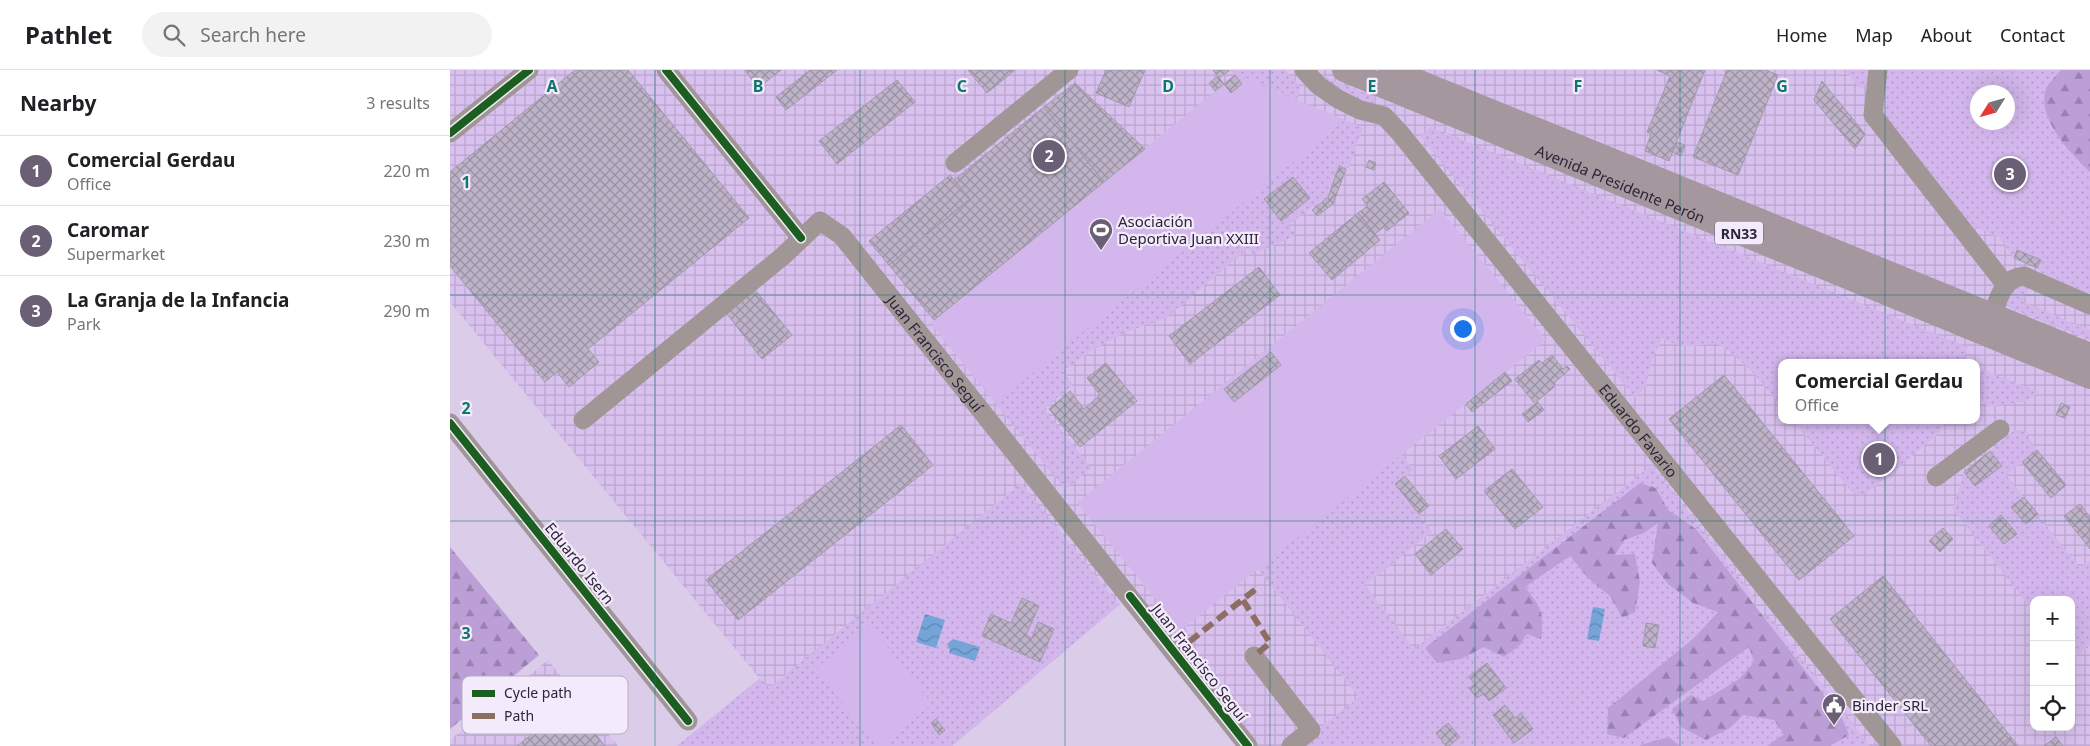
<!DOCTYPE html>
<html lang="en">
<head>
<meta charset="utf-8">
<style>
	body { margin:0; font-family:"Noto Sans",sans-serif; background:#f2f2f2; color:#202124 }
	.controls { position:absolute; right:15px; bottom:15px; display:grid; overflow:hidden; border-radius:10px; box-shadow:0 5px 20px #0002 }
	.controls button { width:45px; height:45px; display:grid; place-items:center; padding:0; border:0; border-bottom:1px solid #e0e0e0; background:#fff; color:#202124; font:25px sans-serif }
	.compass { position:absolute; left:1520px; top:15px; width:45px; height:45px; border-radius:50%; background:#fff; box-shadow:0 5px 20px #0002; rotate:233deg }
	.you { position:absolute; left:1012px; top:258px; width:18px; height:18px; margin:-12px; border:4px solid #fff; border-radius:50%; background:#1a73e8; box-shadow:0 0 0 8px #1a73e833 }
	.badge { display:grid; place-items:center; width:32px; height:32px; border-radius:50%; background:#6b5f76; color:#fff; font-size:16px; font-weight:700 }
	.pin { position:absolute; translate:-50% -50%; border:2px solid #fff; box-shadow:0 1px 5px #0006 }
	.popup { position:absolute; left:1328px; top:289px; width:202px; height:65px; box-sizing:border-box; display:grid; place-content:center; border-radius:10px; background:#fff; filter:drop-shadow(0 1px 4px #0005); font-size:16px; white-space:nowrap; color:#757577 }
	.popup b { font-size:19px; color:#202124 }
	.popup::after { content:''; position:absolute; left:50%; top:100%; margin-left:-10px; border:10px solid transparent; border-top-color:#fff }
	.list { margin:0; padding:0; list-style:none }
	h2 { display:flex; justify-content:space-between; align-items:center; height:65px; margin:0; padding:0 20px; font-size:21px }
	h2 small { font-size:16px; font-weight:400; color:#757577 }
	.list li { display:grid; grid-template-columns:32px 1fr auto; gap:15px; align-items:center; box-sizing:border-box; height:70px; padding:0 20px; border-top:1px solid #e0e0e0 }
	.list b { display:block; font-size:19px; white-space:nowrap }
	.list p { margin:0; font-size:16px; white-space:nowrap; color:#757577 }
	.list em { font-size:16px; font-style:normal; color:#757577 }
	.icon { flex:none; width:28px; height:28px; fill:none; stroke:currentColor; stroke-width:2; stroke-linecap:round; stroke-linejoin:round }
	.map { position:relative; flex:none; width:1640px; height:676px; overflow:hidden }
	header { display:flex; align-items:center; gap:30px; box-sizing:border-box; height:70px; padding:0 25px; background:#fff; border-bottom:1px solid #e0e0e0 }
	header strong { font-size:24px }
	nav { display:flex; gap:28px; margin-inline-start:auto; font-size:18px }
	.search { width:350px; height:45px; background:#f2f2f2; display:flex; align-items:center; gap:12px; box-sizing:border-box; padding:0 18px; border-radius:28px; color:#757577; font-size:19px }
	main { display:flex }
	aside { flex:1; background:#fff }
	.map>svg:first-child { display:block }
	.industrial { fill:url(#industrial-grid); fill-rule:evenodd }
	.grass { fill:url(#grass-dots); fill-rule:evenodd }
	.forest { fill:url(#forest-firs) }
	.pitch { fill:#d2b6ec }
	.water { fill:url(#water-waves) }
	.building { fill:url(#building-cross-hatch); stroke:#a499af }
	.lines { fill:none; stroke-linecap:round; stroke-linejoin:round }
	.minor { stroke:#a09696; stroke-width:19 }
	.major { stroke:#a4979d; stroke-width:24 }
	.quiet { stroke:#8d6e63; stroke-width:6; stroke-dasharray:12 6; stroke-linecap:butt }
	.cycleway-casing { stroke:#f3ebfb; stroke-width:11 }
	.cycleway { stroke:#1b5e20; stroke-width:8 }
	.grid { fill:none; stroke:#0f766e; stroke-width:1; stroke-opacity:0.55 }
	.labels { text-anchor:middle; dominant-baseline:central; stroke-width:4.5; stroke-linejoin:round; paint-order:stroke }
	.shield { fill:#f3ebfb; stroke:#696072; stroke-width:1 }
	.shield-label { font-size:14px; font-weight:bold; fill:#2e2438 }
	.street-label { font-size:15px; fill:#2e2438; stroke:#f3ebfb }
	.poi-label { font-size:15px; fill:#2e2438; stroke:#f3ebfb; text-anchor:start }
	.key { fill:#f3ebfb; stroke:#b8afc0; stroke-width:1 }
	.key-label { font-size:14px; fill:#2e2438 }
	.grid-label { font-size:16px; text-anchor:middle; font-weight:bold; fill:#0f766e; stroke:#f3ebfb; stroke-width:4.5; stroke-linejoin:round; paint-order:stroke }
</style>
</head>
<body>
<header>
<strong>Pathlet</strong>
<div class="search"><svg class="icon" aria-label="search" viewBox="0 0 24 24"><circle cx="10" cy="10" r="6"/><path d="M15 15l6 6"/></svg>Search here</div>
<nav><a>Home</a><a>Map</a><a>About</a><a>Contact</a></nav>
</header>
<main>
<aside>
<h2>Nearby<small>3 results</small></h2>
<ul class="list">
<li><span class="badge">1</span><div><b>Comercial Gerdau</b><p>Office</p></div><em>220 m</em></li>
<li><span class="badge">2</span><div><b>Caromar</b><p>Supermarket</p></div><em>230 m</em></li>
<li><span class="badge">3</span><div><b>La Granja de la Infancia</b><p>Park</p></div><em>290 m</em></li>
</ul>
</aside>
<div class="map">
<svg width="1640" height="676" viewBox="0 0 1640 676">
	<defs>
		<pattern id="industrial-grid" width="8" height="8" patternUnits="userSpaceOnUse" patternTransform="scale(1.25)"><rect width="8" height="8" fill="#d8c1ee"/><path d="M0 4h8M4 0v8" fill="none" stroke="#baa6cd"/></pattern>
		<pattern id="grass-dots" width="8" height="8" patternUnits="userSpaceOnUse" patternTransform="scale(1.25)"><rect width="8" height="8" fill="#d2b6ec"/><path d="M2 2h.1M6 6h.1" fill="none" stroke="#b59ccb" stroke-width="1.8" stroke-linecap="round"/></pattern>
		<pattern id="forest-firs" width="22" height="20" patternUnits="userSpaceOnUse" patternTransform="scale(1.25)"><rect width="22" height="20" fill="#bc9fd6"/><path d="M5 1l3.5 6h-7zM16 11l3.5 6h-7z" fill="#9981af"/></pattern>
		<pattern id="water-waves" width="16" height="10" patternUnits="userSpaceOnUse" patternTransform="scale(1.25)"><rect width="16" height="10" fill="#75a4d9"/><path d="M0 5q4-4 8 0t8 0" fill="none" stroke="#6085b1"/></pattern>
		<pattern id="building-cross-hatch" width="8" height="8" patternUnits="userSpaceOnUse" patternTransform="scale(1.25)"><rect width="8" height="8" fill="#bdb2c7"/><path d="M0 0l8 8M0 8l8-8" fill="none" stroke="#9a91a3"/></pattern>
	</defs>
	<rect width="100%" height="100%" fill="#dbcde9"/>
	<!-- industrial -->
	<path class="industrial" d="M0 0H1640V676H798L680 526 502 676H365L0 232ZM1528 22H1558V52H1528ZM1332 293H1526V350H1332ZM1584 530H1621V657H1584Z
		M98 590 168 676H0V670Z"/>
	<!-- grass -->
	<path class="grass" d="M777 0H835L851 17 847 29Z
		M1395 0H1421L1420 9 1413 18 1407 16Z
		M1437 0H1640V227L1593 207 1587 198 1564 188 1549 167 1521 156 1433 44ZM1528 22H1558V52H1528Z
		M875 7 922 26 925 29V32L921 34 887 20 873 10Z
		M895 50 913 58 899 98 888 95 876 127 838 155 845 164 838 169 803 184 798 178 716 248 676 262 644 279 613 301 623 315 594 339 641 398 615 419 545 333Z
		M981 57 1517 277 1513 293H1332L1331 336C1312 312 1294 289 1266 273 1244 276 1232 280 1212 268L1200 295 1196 316 1185 327 970 66Z
		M1566 215 1579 217 1573 232 1640 260V270L1560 238 1556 230Z
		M1533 300 1589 322 1577 331 1538 337 1527 323V311Z
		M1343 350H1497L1486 366 1418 422 1410 425 1401 421Z
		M1566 359 1575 362 1587 380 1556 405 1630 498 1640 490V576L1628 585H1621V530H1584V542L1503 439 1514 402 1525 416 1552 396 1540 381Z
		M951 385 964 400 945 414 982 462 915 515 964 579 1202 395 1304 527 1250 577 1262 596 1318 545 1420 676H847L909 627 808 499Z
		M571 413 669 535 502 676H227L310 608 319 618Z"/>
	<!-- forest -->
	<path class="forest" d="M1611 0H1640V102C1621 84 1586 48 1596 19 1599 12 1607 5 1611 0Z
		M1190 413 1206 418 1218 440 1246 459 1393 650 1399 665 1380 676H1317L1334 664 1324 650 1293 645 1280 658 1256 670 1231 657 1222 639 1241 625 1253 631 1289 609 1304 592 1299 577 1174 668 1157 664 1158 638 1244 568 1268 542 1243 533 1218 514 1202 493 1208 453 1194 463 1174 470 1165 485 1185 484 1190 512 1185 542 1172 548 1161 527 1138 508 1120 486 1075 517C1092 539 1094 541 1091 569L1077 564 1070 575 1054 587 1034 577 1011 589 987 593 975 578Z
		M0 477 89 585 0 659Z
		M1219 667 1230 676H1190V675Z"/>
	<!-- pitch -->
	<path class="pitch" d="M786 4 895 50 545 333 480 253Z
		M990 139 1096 270 731 560 627 433Z
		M420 555 482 634 430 676H427L365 599Z"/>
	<!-- water -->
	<path class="water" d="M1143 537 1155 539 1149 571 1137 569Z
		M475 544 495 550 486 578 466 572Z
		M503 569 530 577 525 591 499 583 500 580 497 574Z"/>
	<!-- building -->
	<path class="building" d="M125 0H178L299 148 138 279 149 292 119 317 107 302 95 312 0 196V102Z
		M295 0H331L308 18Z
		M360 0H387L336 40 326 27Z
		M518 0H565L537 23Z
		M656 0H695L679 37 646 23Z
		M763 0H777L779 1 769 8Z
		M1207 0H1255L1219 91 1195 81 1201 64 1197 62 1220 6Z
		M1277 0H1316L1328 5 1288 105 1243 87Z
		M785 5 792 14 781 23 774 14Z
		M768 6 774 14 765 21 759 13Z
		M447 10 465 32 387 94 369 71Z
		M1372 11 1415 64 1405 79 1364 30Z
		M625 13 695 79 654 112 594 37Z
		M594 37 654 112 484 250 439 195 520 129 504 110Z
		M1226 72 1235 75 1231 86 1222 82Z
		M919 90 926 93 924 100 916 97Z
		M889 96 896 99 883 134 867 146 862 140 878 127Z
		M500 105 520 129 439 195 419 171Z
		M843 107 860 128 831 151 814 129Z
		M934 112 959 143 937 161 934 157 925 164 908 143 918 136 912 129Z
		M908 143 930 170 882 210 859 183Z
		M1567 180 1591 190 1587 198 1564 188Z
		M809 197 830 225 740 294 719 266Z
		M302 216 342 265 312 289 273 239Z
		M821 282 831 295 784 332 774 319Z
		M1102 285 1113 299 1117 296 1120 299 1104 313 1105 314 1103 318 1087 331 1094 340 1078 352 1072 344 1085 334 1065 309 1089 290 1092 293Z
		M656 293 687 331 630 377 599 339 620 321 634 339 650 325 637 308Z
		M1055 302 1062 311 1022 342 1016 334Z
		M1274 305 1404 466 1349 510 1219 349Z
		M1611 333 1620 337 1615 348 1606 345Z
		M451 355 483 395 288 550 256 510Z
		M1028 356 1045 379 1006 409 989 386Z
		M1587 380 1616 415 1601 428 1572 392Z
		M1540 381 1552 396 1525 416 1514 402Z
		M1062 399 1093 437 1065 459 1034 421Z
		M955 406 979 436 969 444 945 414Z
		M1574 427 1588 444 1576 454 1561 437Z
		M1630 434 1640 447V479L1614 446Z
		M1551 445 1567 464 1554 474 1539 456Z
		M1493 458 1503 469 1490 482 1479 471Z
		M996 459 1013 479 981 505 965 484Z
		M1433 506 1561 667 1549 676H1481L1380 549Z
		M572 528 589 536 576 565 582 568 588 552 604 559 590 592 532 566 541 544 561 553Z
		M1196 553 1209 555 1205 578 1193 576Z
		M1037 593 1056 618 1039 631 1033 624 1027 628 1019 618 1025 614 1019 607Z
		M99 605 155 676H114L74 625Z
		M1055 635 1065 648 1071 643 1083 659 1064 673 1043 645Z
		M486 649 495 660 489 665 481 653Z
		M96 653 114 676H67Z
		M998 653 1010 667 999 676H996L986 663Z
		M1561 667 1568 676H1549Z
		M1606 667 1613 676H1594Z"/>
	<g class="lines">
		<!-- minor -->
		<g class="minor">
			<path d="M216 0 351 168"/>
			<path id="s1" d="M854 0 868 15 888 29 910 40 934 46 950 63 1442 676"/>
			<path d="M1428 0 1423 45 1555 214"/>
			<path d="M0 63 79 0"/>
			<path d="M505 93 619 0"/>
			<path d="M1542 245C1549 229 1552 208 1574 206L1640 235"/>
			<path id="s2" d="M133 350 333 186 370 151 392 166 798 676"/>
			<path d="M0 353 238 651"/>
			<path d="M1486 407 1550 359"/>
			<path d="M804 586 861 660 841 676"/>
		</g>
		<!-- major -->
		<g class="major">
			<path id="s3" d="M894 0 1640 307"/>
			<path d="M940 0 1640 285"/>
		</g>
		<!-- quiet -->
		<path class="quiet" d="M793 530 820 573 804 586
			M725 583 806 519"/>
		<!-- cycleway casing -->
		<g class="cycleway-casing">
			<path id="cycleway" d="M216 0 351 168
				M0 63 79 0
				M0 353 238 651
				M680 526 798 676"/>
		</g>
		<!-- cycleway -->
		<use href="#cycleway" class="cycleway"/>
	</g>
	<!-- grid -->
	<path class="grid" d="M205 0V676M410 0V676M615 0V676M820 0V676M1025 0V676M1230 0V676M1435 0V676M0 225H1640M0 451H1640"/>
	<!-- icons -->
	<defs>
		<g id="stadium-pin" transform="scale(1.25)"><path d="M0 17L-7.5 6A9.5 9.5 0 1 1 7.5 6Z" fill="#6b5f76" stroke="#f3ebfb"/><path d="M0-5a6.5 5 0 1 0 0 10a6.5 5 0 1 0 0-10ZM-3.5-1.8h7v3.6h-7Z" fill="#fff"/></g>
		<g id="civic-pin" transform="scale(1.25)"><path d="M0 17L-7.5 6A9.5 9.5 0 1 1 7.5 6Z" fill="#6b5f76" stroke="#f3ebfb"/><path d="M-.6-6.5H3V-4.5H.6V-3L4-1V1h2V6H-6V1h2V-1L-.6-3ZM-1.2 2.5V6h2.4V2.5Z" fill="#fff"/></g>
	</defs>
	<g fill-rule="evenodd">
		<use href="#stadium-pin" x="651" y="160"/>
		<use href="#civic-pin" x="1384" y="635"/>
	</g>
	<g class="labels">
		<!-- shield labels -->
		<rect class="shield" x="1265" y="151.5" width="48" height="23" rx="4"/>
		<g class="shield-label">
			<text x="1289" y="163">RN33</text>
		</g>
		<!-- street labels -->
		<g class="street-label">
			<text stroke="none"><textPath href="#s3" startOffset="299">Avenida Presidente Perón</textPath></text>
			<text stroke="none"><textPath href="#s2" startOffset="486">Juan Francisco Seguí</textPath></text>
			<text stroke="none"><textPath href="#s1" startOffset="499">Eduardo Favario</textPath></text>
			<text transform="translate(130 493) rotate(51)">Eduardo Isern</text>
			<text transform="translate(750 592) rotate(52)">Juan Francisco Seguí</text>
		</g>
		<!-- poi labels -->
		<g class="poi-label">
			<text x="668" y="151">Asociación<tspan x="668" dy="17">Deportiva Juan XXIII</tspan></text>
			<text x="1402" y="635">Binder SRL</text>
		</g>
	</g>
	<!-- legend -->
	<rect x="12" y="606" width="166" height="58" rx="8" class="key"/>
	<rect x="22" y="620" width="23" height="7" fill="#1b5e20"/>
	<rect x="22" y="643" width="23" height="6" fill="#8d6e63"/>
	<g class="key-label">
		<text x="54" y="628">Cycle path</text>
		<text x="54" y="651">Path</text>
	</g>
	<g class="grid-label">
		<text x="102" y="22">A</text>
		<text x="308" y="22">B</text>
		<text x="512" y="22">C</text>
		<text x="718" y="22">D</text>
		<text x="922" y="22">E</text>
		<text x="1128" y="22">F</text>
		<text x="1332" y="22">G</text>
		<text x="16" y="118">1</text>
		<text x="16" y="344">2</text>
		<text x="16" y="569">3</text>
	</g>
</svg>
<div class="controls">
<button>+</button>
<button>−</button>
<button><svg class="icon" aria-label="locate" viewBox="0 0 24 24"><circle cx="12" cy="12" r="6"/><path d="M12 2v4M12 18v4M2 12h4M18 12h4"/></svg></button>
</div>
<svg class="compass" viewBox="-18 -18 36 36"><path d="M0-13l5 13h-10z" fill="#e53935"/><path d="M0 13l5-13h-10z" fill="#757577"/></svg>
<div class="you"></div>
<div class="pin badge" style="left:1429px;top:389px">1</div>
<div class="popup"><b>Comercial Gerdau</b>Office</div>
<div class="pin badge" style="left:599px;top:86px">2</div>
<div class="pin badge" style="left:1560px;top:104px">3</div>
</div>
</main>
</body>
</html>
